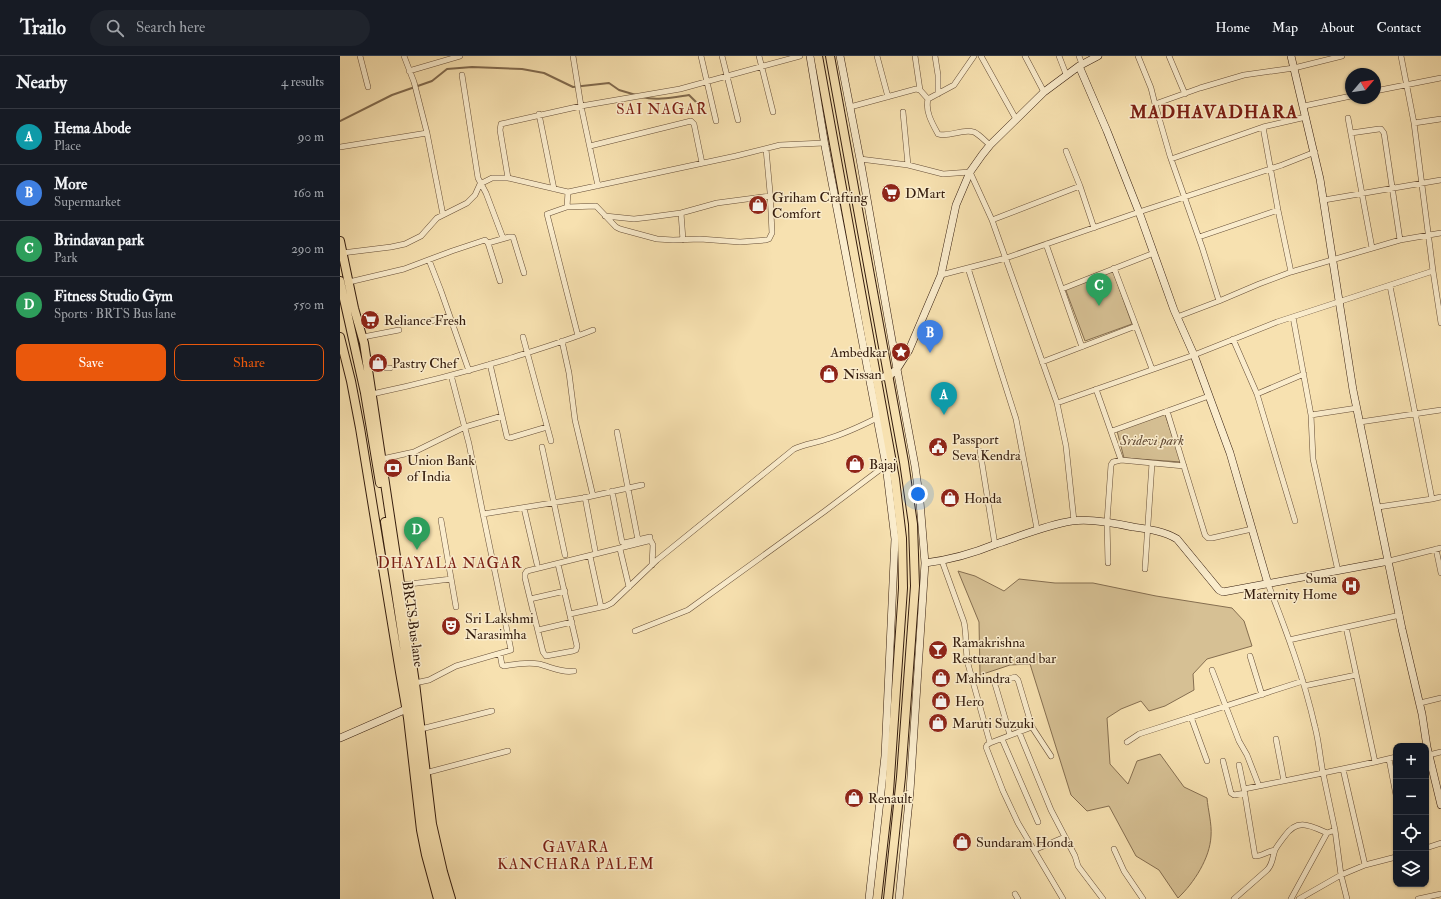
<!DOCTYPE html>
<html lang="en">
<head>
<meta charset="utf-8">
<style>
	body { margin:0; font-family:"IM FELL Double Pica",serif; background:#20242c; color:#f1f3f6 }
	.controls { position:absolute; right:12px; bottom:12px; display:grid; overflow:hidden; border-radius:8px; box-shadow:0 1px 3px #0004 }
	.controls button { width:36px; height:36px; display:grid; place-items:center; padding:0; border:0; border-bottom:1px solid #363941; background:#171b24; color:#f1f3f6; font:20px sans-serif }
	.compass { position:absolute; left:1005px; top:12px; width:36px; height:36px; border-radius:50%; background:#171b24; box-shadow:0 1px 3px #0004; rotate:61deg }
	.you { position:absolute; left:578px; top:438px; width:14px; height:14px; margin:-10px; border:3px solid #fff; border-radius:50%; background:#1a73e8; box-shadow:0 0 0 6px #1a73e833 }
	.badge { display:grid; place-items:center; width:26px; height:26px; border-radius:50%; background:#ea580c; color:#fff; font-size:13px; font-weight:700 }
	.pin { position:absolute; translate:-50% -33px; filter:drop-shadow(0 1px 2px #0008) }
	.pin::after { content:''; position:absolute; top:21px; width:14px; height:12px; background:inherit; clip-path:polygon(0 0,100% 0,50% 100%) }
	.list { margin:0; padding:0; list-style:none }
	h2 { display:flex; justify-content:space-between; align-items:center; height:52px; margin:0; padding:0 16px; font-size:17px }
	h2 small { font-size:13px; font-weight:400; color:#9ea1a6 }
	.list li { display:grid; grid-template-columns:26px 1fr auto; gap:12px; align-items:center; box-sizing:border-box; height:56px; padding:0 16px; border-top:1px solid #363941 }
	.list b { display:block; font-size:15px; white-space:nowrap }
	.list p { margin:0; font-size:13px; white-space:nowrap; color:#9ea1a6 }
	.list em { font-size:13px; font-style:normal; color:#9ea1a6 }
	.actions { display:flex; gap:8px; padding:12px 16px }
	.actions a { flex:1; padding:9px 0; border:1px solid #ea580c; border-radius:8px; text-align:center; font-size:14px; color:#ea580c }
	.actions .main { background:#ea580c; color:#fff }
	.icon { flex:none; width:22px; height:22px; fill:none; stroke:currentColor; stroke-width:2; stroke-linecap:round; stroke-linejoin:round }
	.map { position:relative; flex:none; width:1101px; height:843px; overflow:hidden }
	header { display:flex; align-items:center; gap:24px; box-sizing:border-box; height:56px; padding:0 20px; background:#171b24; border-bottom:1px solid #363941 }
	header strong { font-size:19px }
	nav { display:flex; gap:22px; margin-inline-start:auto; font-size:14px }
	.search { width:280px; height:36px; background:#20242c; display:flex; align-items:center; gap:10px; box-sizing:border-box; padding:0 14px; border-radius:22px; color:#9ea1a6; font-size:15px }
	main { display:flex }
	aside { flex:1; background:#171b24 }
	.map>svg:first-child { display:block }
	.green { fill:#d6c094; stroke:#856e50 }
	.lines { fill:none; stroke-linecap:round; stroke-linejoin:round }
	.stream { stroke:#816a4e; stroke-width:2 }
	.street-casing { stroke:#654d36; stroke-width:6 }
	.secondary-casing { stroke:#341c0d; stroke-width:8 }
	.primary-casing { stroke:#341c0d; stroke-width:10 }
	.street { stroke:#faeccc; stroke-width:5 }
	.secondary { stroke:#faeccc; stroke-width:7 }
	.primary { stroke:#f7e1b0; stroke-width:8 }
	.labels { text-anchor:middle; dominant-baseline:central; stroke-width:3; stroke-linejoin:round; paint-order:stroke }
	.poi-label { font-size:14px; fill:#341c0d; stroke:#faeccc; text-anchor:start }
	.park-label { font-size:14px; font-style:italic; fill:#654d36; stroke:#faeccc }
	.street-label { font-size:14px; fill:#341c0d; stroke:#faeccc }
	.neighbourhood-label { font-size:15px; letter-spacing:1px; fill:#7a1f14; stroke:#faeccc }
	.district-label { font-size:18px; font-weight:bold; letter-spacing:1px; fill:#7a1f14; stroke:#faeccc }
</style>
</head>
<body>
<header>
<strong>Trailo</strong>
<div class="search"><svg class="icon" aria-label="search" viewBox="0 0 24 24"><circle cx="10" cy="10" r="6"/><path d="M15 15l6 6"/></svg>Search here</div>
<nav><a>Home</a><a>Map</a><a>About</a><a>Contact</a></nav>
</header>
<main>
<aside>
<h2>Nearby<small>4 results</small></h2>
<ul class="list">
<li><span class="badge" style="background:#0f9aa8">A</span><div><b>Hema Abode</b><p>Place</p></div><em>90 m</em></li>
<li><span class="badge" style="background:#3f7fe0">B</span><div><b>More</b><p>Supermarket</p></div><em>160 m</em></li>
<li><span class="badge" style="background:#2e9e5b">C</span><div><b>Brindavan park</b><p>Park</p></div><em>290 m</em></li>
<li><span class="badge" style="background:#2e9e5b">D</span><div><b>Fitness Studio Gym</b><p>Sports · BRTS Bus lane</p></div><em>550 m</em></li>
</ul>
<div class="actions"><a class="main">Save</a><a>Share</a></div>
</aside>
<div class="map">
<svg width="1101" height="843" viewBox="0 0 1101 843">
	<rect width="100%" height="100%" fill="#f7e1b0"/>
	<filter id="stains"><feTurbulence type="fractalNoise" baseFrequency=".005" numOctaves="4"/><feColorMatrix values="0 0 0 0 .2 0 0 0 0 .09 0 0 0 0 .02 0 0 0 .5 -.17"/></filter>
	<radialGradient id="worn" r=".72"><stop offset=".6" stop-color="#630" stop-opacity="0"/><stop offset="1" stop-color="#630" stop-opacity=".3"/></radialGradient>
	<!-- green -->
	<path class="green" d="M773 215 792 268 745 285 725 232Z
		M825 358 841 406 784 402 777 375Z
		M618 515 635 520 664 535 679 523 715 527H753L816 540 892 552 904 565 912 590 867 603 853 618 854 634 825 650 809 655 801 645 781 653 767 662 770 708 788 728 797 705 820 698 844 731 867 742C868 754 872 768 871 780 870 802 854 827 838 842L819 814 796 800 769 750 747 755 731 739 690 608 670 609 640 619 639 566Z"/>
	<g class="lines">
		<!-- stream -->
		<path class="stream" d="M302 41C316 45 335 41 349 39L364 54
			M0 65 52 39 92 25 107 13 132 11 182 13 204 17 233 31 269 27 279 34 296 39"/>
		<!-- street casing -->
		<g class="street-casing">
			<path id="street" d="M20 0 28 31
				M64 0 74 26 87 77 103 159
				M233 0 241 50 340 33 460 0
				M361 0 376 65
				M382 0 398 64
				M419 0 433 56
				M537 0 548 41
				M575 0 580 34
				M595 0 598 19V38
				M634 0 614 29 588 43C585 55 592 67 598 78 609 82 622 72 634 76 640 79 645 85 650 89
				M641 0 676 63
				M685 0 704 36
				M719 0 726 18
				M739 0 742 8
				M798 0 811 32 815 48
				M829 0 845 38
				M69 15 120 0
				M122 19 138 122 146 137 163 182
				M1035 35 1101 22
				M964 50 1011 40
				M510 51 576 33 580 34 588 43
				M563 56 568 109
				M199 58 214 133
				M1008 62 1032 192
				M1074 67 1101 63
				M923 71 938 154 951 216
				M1011 77 1039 73H1041L1044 77 1060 184
				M250 90 351 65 354 68 362 107
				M0 91 87 77
				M726 95 740 130
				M520 103 568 109 603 118 630 116 652 164 717 347 726 390 734 465
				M831 103 923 71 966 61
				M168 122 160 74 161 68 241 50 258 130
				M228 136 227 151 207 158 238 280
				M984 144 1101 124
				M227 151 256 150 276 171 280 173 317 183 333 184 360 183 400 186 426 184 429 183 432 177 430 136 426 93
				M341 157 343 184
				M265 160 294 163 311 161 341 157 377 147 430 140
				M652 164 740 130 754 172
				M859 181 938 154
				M148 187 169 181H173L184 217
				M706 188 742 291
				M2 197 51 191 65 188 81 180 97 162 127 147 135 139 140 128 152 122H168L228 136 396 100 440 89 484 87
				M89 204 101 235 129 315
				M628 212 676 363 697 473
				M1093 215 1101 267
				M601 219 666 202 799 156 942 109 975 96
				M9 226 64 213 112 195 145 184 148 187 160 225
				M1050 230 1092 443 1101 441
				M722 233 814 197
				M879 245 919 228 951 216 1060 184 1101 177
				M837 261 879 245 862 191 830 100 815 48 860 32 904 19 954 12 1002 0
				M953 261 971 359 973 403 998 515
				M87 266 109 260
				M796 270 812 313
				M23 281 59 274
				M183 281 211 385
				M893 283 917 338 955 465
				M222 285 229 317 235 364 253 440
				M702 306 796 270 774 212
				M150 308 167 381 170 382 207 371
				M28 312H50
				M111 319 129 388 143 458
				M756 333 781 404 844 410
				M32 338C79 328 125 316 171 302 199 293 226 285 253 274
				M917 338 964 318
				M717 347 854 299 937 266 1093 215 1074 67 1061 0
				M827 355 865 479 868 482H872L912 473
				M971 359 1017 352
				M1020 366 1101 354
				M772 375 869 340
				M277 376 298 484
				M202 391 225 499
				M640 395 655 489
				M42 403 74 396 125 371 162 360
				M272 435 282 486 284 487 310 481
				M245 441 255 494
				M1038 451 1092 443
				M184 452 197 508
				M101 464 116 551
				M280 493 289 531
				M1096 493 1101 517
				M250 500 261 551
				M602 505 624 566C627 580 625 594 628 608L650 687 647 689 646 691 663 735 678 767 723 843
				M1049 505 1101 492
				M768 507 767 466 771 409 773 406 781 404
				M218 508 237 590 236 594 233 595 206 600 203 596 185 522V518L187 515 308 485H311L313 489 312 509
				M805 513 812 407
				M928 528C946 574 964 622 975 671 979 686 980 702 983 717L1035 706
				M61 529 111 523
				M190 543 225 535
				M230 558 266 550 272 547 317 504 454 393C464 388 476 387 487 383 504 378 521 370 537 362
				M1006 571 1035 706 1056 701
				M198 574 232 566
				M295 575 348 554 485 455 546 409
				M949 584 1060 559
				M160 598 162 609 164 610C175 608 188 606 199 608 211 611 222 617 234 615
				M910 600 922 639
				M872 614 899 685 907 699 919 730
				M75 627 89 624 116 610 171 594 143 458 243 442 302 429
				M964 630 1016 619
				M1080 647 1101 642
				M851 661 867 705
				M81 673 152 655
				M679 676 711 754 735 800 738 810 763 843
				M670 679 655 628 656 627 675 621 678 624 692 671 711 700
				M662 683 698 766
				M936 683 944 725
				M787 686 799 678 963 625
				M650 687 692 671
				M1089 699 1101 696
				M1049 703 1056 739
				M883 705 891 737 894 739 905 737
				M899 709 904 733 915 800C920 801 928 795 935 794
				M1003 713 1025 809
				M85 717 168 695
				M904 733 983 717 995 774 1001 819 1007 843
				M1086 792 1101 787
				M774 793 784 815 803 843
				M694 794 725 781
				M675 838 678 843
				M894 843 927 814C933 808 932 802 935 794 937 790 941 785 944 781 957 762 969 769 987 777
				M951 843 987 777 995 774
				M959 843 1001 819 1025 809 1056 801
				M1078 843 1101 838"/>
		</g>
		<!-- secondary casing -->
		<g class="secondary-casing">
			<path id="secondary" d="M470 0 485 90 546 409 555 483 545 700 529 843
				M500 0 520 103 557 313 575 410 580 446 585 507 570 735 559 843
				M951 0 980 123 1013 334 1062 573 1082 658 1087 691 1101 749
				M739 10 767 75 799 156 834 254 854 299 890 397 928 528
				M531 323 549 320 557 313 569 294 601 219 616 149 630 116 642 99 650 89 704 36 739 10 758 0
				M585 507C609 504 634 497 656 488 681 480 706 469 732 465 750 462 775 467 793 471 808 473 824 475 837 483L879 534 883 536 1049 505
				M0 682 71 651"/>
		</g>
		<!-- primary casing -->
		<g class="primary-casing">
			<path id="primary" d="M478 0 555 423 562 482 563 532 549 736 537 843
				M490 0 564 406 573 468 575 530 561 721 548 843
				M0 185 14 252 24 287 75 627 92 768 103 816 111 843
				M0 225 25 337 40 427
				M0 281 11 325 20 372 60 616 68 662 81 774 86 799 98 843
				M45 466C54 525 64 584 71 643 79 711 84 778 105 843"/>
		</g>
		<!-- street -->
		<use href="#street" class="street"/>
		<!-- secondary -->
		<use href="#secondary" class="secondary"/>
		<!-- primary -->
		<use href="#primary" class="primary"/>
	</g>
	<!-- icons -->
	<defs>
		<g id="supermarket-disc" transform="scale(1)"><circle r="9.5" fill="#8f2418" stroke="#faeccc"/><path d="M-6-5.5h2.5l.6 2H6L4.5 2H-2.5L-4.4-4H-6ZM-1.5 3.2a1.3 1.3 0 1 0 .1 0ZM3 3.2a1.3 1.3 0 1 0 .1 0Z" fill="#fff"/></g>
		<g id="shop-disc" transform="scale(1)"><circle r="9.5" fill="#8f2418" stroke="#faeccc"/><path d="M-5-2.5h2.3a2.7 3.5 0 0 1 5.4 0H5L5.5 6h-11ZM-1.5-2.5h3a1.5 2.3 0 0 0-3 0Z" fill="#fff"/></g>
		<g id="sight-disc" transform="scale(1)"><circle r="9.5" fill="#8f2418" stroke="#faeccc"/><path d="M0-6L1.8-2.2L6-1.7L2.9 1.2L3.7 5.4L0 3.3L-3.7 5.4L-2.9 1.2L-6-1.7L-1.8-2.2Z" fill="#fff"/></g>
		<g id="civic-disc" transform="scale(1)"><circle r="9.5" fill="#8f2418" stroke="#faeccc"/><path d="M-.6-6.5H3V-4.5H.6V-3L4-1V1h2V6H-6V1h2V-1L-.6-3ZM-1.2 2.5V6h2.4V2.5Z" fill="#fff"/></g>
		<g id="bank-disc" transform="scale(1)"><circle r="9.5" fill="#8f2418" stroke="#faeccc"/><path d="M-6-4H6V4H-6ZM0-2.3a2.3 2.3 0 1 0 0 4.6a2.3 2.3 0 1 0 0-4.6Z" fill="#fff"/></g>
		<g id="hospital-disc" transform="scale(1)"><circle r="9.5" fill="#8f2418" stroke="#faeccc"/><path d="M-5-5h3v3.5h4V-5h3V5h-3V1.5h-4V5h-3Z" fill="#fff"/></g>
		<g id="theatre-disc" transform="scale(1)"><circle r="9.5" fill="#8f2418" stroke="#faeccc"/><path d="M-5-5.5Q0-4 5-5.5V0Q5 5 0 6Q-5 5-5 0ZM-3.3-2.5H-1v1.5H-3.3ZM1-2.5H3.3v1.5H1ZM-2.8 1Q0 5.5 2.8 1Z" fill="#fff"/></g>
		<g id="bar-disc" transform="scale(1)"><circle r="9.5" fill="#8f2418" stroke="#faeccc"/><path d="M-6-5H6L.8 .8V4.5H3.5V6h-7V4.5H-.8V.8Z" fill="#fff"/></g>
	</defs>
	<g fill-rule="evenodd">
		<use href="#supermarket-disc" x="551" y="137"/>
		<use href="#shop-disc" x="418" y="149"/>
		<use href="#supermarket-disc" x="30" y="264"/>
		<use href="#sight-disc" x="561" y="296"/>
		<use href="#shop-disc" x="38" y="307"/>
		<use href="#shop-disc" x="489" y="318"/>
		<use href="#civic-disc" x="598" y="391"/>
		<use href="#shop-disc" x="515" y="408"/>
		<use href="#bank-disc" x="53" y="412"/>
		<use href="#shop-disc" x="610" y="442"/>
		<use href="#hospital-disc" x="1011" y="530"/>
		<use href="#theatre-disc" x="111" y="570"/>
		<use href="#bar-disc" x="598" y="594"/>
		<use href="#shop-disc" x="601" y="622"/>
		<use href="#shop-disc" x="601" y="645"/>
		<use href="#shop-disc" x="598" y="667"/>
		<use href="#shop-disc" x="514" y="742"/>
		<use href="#shop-disc" x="622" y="786"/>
	</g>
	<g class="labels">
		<!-- poi labels -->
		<g class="poi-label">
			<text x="565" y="137">DMart</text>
			<text x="432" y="141">Griham Crafting<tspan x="432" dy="16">Comfort</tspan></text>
			<text x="44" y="264">Reliance Fresh</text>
			<text x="547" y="296" text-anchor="end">Ambedkar</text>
			<text x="52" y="307">Pastry Chef</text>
			<text x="503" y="318">Nissan</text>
			<text x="612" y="383">Passport<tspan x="612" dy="16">Seva Kendra</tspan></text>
			<text x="67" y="404">Union Bank<tspan x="67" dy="16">of India</tspan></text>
			<text x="529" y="408">Bajaj</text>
			<text x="624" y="442">Honda</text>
			<text x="997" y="522" text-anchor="end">Suma<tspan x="997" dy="16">Maternity Home</tspan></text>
			<text x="125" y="562">Sri Lakshmi<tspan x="125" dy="16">Narasimha</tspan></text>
			<text x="612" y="586">Ramakrishna<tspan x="612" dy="16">Restuarant and bar</tspan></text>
			<text x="615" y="622">Mahindra</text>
			<text x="615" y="645">Hero</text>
			<text x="612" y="667">Maruti Suzuki</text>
			<text x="528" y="742">Renault</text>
			<text x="636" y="786">Sundaram Honda</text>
		</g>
		<!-- park labels -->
		<g class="park-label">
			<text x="812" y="384">Sridevi park</text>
		</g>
		<!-- street labels -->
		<g class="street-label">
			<text transform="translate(73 568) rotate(82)">BRTS Bus lane</text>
		</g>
		<!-- neighbourhood labels -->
		<g class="neighbourhood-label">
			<text x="322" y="53">SAI NAGAR</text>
			<text x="110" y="507">DHAYALA NAGAR</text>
			<text x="236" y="791">GAVARA<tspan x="236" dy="17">KANCHARA PALEM</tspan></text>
		</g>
		<!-- district labels -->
		<g class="district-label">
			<text x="874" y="56">MADHAVADHARA</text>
		</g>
	</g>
	<rect width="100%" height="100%" filter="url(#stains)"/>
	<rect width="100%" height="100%" fill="url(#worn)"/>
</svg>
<div class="controls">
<button>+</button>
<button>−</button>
<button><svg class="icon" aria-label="locate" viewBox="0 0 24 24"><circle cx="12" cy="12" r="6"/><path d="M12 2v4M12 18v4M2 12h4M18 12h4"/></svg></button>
<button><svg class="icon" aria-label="layers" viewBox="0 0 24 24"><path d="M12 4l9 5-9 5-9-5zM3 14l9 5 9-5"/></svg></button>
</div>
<svg class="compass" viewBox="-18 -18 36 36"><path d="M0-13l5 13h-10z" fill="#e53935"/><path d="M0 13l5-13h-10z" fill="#9ea1a6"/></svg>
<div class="you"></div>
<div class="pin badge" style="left:604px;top:359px;background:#0f9aa8">A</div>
<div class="pin badge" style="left:590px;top:297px;background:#3f7fe0">B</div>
<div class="pin badge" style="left:759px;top:250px;background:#2e9e5b">C</div>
<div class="pin badge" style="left:77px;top:494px;background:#2e9e5b">D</div>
</div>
</main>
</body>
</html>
